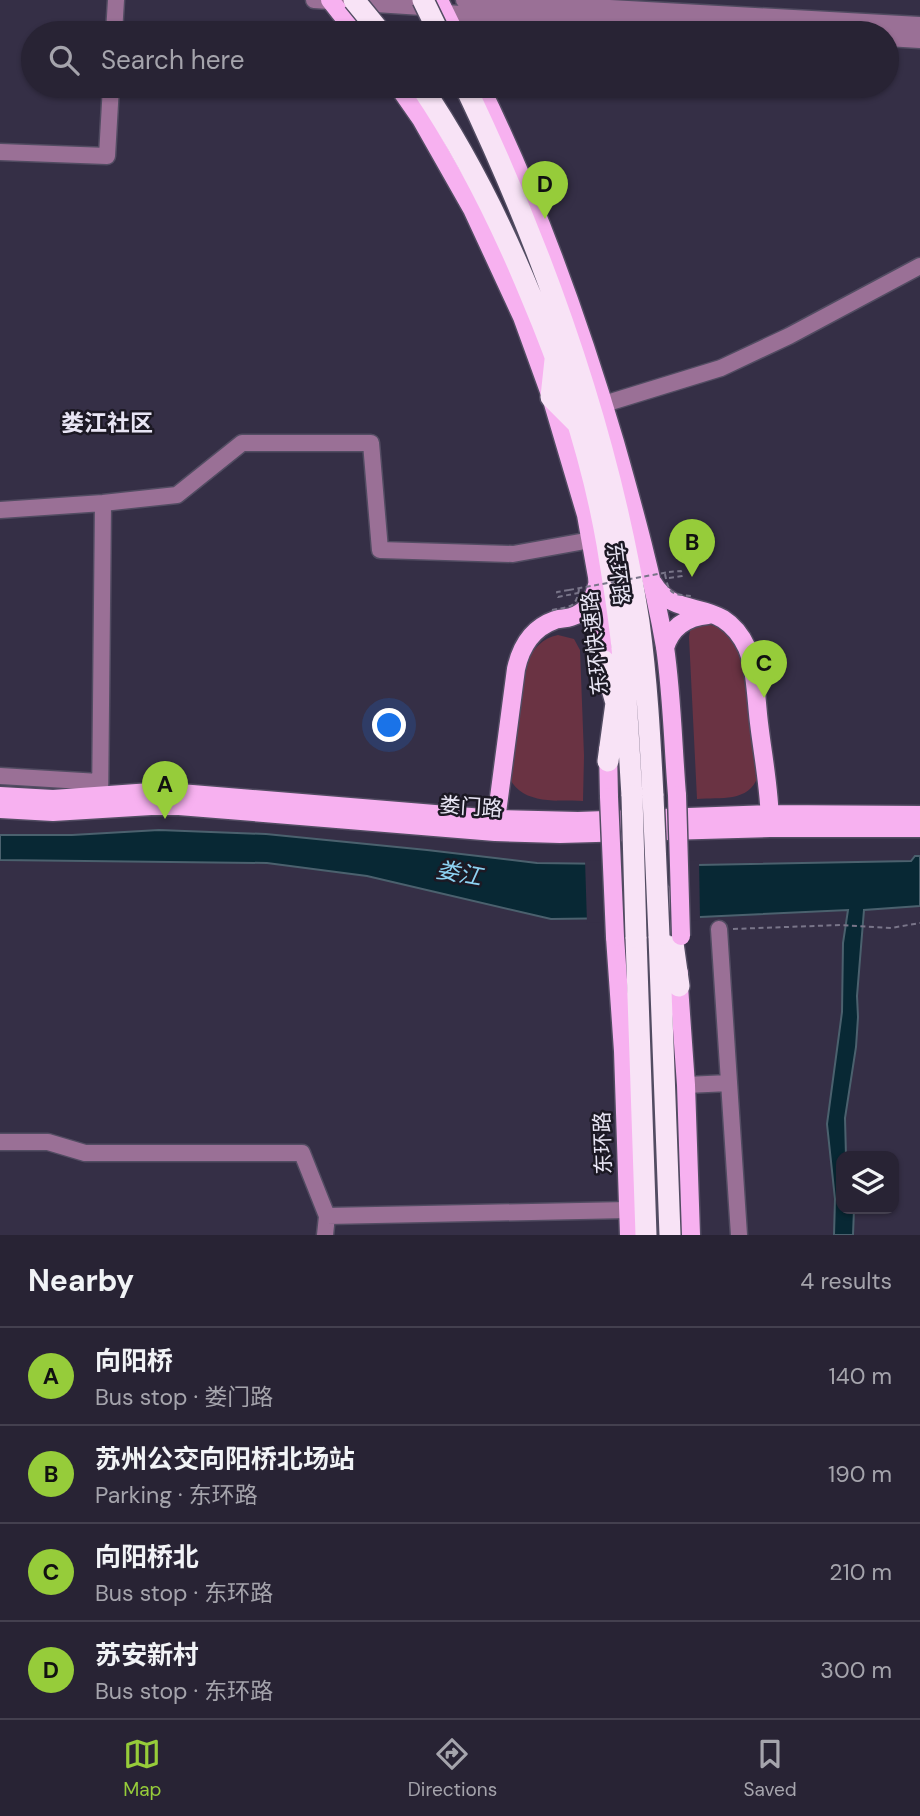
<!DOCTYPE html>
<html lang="en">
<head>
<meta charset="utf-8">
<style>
	body { margin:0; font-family:"DM Sans","Noto Sans SC",sans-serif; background:#342f40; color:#f1f3f6 }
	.controls { position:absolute; right:21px; bottom:21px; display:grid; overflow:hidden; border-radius:14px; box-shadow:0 2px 5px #0004 }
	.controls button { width:63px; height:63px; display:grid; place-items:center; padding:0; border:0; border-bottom:2px solid #44404f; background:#282334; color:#f1f3f6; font:35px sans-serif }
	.you { position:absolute; left:390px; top:726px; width:24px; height:24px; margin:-18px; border:5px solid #fff; border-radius:50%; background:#1a73e8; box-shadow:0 0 0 10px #1a73e833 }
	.badge { display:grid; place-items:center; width:46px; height:46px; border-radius:50%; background:#96cc3a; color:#111; font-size:23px; font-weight:700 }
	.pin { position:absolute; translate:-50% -58px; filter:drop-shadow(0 2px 4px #0008) }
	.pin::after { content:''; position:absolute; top:37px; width:24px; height:21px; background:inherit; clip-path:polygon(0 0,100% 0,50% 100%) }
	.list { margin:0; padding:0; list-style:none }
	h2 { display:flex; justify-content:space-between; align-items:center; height:91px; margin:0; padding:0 28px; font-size:30px }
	h2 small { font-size:23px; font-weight:400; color:#a5a4ac }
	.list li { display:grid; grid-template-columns:46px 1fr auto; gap:21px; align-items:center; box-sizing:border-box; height:98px; padding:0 28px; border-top:2px solid #44404f }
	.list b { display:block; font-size:26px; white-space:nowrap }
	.list p { margin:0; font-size:23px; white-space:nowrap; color:#a5a4ac }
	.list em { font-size:23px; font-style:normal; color:#a5a4ac }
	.icon { flex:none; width:38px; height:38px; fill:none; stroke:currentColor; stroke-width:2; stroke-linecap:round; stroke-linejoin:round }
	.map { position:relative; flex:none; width:920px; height:1235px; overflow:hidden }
	.search { position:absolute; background:#282334; box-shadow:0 2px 5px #0004; left:21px; right:21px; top:21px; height:77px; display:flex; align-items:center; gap:18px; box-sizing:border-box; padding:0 24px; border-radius:38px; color:#a5a4ac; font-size:26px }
	.sheet { height:483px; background:#282334 }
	nav { display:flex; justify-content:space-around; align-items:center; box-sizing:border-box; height:98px; border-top:2px solid #44404f; background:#282334; font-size:19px; color:#a5a4ac }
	nav a { display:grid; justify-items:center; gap:4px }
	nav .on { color:#96cc3a }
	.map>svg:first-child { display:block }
	.green { fill:#6a3343 }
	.water { fill:#082834; stroke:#4b616e; stroke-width:2 }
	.pier { fill:#352f46 }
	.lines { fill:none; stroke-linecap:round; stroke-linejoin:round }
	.minor-casing { stroke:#524c62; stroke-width:19 }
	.major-casing { stroke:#524c62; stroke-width:21 }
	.highway-casing { stroke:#524c62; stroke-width:24 }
	.path { stroke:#797589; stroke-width:2; stroke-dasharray:5 3.5; stroke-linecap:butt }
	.minor { stroke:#9a7096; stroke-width:16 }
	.major { stroke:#f7b1f0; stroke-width:18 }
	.highway { stroke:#f8e3f6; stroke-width:21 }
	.major-bridge-casing { stroke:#524c62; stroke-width:21; stroke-linecap:butt }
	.highway-bridge-casing { stroke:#524c62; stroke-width:24; stroke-linecap:butt }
	.path-bridge { stroke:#797589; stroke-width:2; stroke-dasharray:5 3.5; stroke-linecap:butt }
	.major-bridge { stroke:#f7b1f0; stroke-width:18 }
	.highway-bridge { stroke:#f8e3f6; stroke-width:21 }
	.labels { text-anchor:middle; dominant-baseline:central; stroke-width:5; stroke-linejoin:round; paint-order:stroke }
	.street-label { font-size:21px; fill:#e8e5f4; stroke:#1c1924 }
	.neighbourhood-label { font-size:23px; font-weight:bold; fill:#e8e5f4; stroke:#1c1924 }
	.water-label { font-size:23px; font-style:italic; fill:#8dd2f2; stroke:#1c1924 }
</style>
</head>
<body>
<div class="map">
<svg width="920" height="1235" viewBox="0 0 920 1235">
	<rect width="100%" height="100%" fill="#352f46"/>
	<!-- green -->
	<path class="green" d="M699 621 723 629 744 654 758 776C749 803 720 797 697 799L689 637 691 625Z
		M558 635 574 639 580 650 584 756 583 801C559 800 523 805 510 779L526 664C532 650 542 638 558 635Z"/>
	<!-- water -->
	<path class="water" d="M159 830 266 834 427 850 537 863 697 865 911 861 915 856H920V906L864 910 857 996 858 1017 856 1047 845 1118 846 1156H841V1209H854L853 1235H834L835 1199 827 1124 842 1012 843 943 848 910 700 917 551 919 367 876 267 863 0 860V835H72Z"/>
	<!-- pier -->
	<path class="pier" d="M585 860 699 861 700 920 587 923Z"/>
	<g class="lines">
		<!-- minor casing -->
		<g class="minor-casing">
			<path id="minor" d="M314 0 422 7 445 13 801 33
				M464 0 920 25
				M114 33 116 0
				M887 38 920 40
				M0 152 107 156 111 86
				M604 404 721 368 789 336 920 266
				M0 510 103 503 177 495 242 443H371L380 550 513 554 591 540
				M0 776 99 782
				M100 807 103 503
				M719 929 739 1235
				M686 1085 729 1083
				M0 1142H48L85 1153H302L327 1216
				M325 1235 327 1216 628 1210"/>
		</g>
		<!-- major casing -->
		<g class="major-casing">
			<path id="major" d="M330 0 356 33
				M439 0 455 33
				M398 86 421 119 472 209 522 317 551 397 586 515 597 577 605 673
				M480 86C536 200 579 320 615 442 634 509 653 578 665 647 672 695 673 746 677 795
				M653 583C671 613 699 604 723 619 734 626 742 637 747 648 756 671 756 699 759 723 763 757 770 791 770 825
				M665 648C671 627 686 617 708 615
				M608 750 609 797
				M0 796 53 799 151 792 180 793 495 819 578 821 770 814 920 815
				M0 809 53 812 151 806H179L495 832 560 834 770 828H920
				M495 828 516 669C521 646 532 628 555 620 560 618 565 619 571 617 587 612 593 601 597 585
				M615 937 623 1051 629 1235
				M679 973V986L686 1085 691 1235"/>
		</g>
		<!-- highway casing -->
		<g class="highway-casing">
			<path id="highway" d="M421 86C465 151 501 223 531 296 565 376 592 458 607 544 613 582 620 620 623 659 627 705 629 750 632 796
				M465 86C546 256 610 435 639 622 647 680 650 738 653 796
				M555 360 551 397 576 422
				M604 661 618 710
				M608 761 616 703
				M664 895 672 936 679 986
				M659 936 670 1235
				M636 937 646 1235"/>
		</g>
		<!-- path -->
		<path class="path" d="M669 578 682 576 681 571 669 572
			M569 590 557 592 558 597 578 593
			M733 929 841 925 891 928 920 923"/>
		<!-- minor -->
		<use href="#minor" class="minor"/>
		<!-- major -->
		<use href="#major" class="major"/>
		<!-- highway -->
		<use href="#highway" class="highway"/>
		<!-- major-bridge casing -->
		<g class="major-bridge-casing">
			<path id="major-bridge" d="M677 795 681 936
				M609 797 615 937"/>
		</g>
		<!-- highway-bridge casing -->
		<g class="highway-bridge-casing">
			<path id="highway-bridge" d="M354 0 381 33
				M423 0 439 33
				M632 796 636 937
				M653 796 659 936"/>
		</g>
		<!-- path-bridge -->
		<path class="path-bridge" d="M665 574C669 595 672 594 692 596
			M569 590 669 572
			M552 610C570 606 576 609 579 589"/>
		<!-- major-bridge -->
		<use href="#major-bridge" class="major-bridge"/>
		<!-- highway-bridge -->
		<use href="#highway-bridge" class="highway-bridge"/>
	</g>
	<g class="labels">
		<!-- street labels -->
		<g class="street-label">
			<text transform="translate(618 574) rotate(83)">东环路</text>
			<text transform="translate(595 643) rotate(-96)">东环快速路</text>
			<text transform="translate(471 807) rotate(4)">娄门路</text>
			<text transform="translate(603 1143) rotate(-92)">东环路</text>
		</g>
		<!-- neighbourhood labels -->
		<g class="neighbourhood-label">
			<text x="107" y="423">娄江社区</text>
		</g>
		<!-- water labels -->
		<g class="water-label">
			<text transform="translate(459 873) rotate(10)">娄江</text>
		</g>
	</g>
</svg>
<div class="controls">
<button><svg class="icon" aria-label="layers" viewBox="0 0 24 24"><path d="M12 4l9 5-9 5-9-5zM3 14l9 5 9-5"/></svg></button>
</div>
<div class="you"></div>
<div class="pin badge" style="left:165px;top:819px">A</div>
<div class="pin badge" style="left:692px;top:577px">B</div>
<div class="pin badge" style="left:764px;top:698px">C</div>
<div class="pin badge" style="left:545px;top:219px">D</div>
<div class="search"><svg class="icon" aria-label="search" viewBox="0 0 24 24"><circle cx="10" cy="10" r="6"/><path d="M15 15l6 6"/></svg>Search here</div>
</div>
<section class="sheet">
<h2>Nearby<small>4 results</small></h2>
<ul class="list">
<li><span class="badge">A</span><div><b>向阳桥</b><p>Bus stop · 娄门路</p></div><em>140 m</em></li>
<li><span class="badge">B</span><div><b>苏州公交向阳桥北场站</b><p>Parking · 东环路</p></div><em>190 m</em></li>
<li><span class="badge">C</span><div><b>向阳桥北</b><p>Bus stop · 东环路</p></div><em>210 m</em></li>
<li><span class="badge">D</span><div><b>苏安新村</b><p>Bus stop · 东环路</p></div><em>300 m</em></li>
</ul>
</section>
<nav>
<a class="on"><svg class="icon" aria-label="map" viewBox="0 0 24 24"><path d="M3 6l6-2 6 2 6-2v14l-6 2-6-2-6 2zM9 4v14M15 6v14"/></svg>Map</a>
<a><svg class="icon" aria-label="directions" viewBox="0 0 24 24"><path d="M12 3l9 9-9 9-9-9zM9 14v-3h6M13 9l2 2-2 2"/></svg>Directions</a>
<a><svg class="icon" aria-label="saved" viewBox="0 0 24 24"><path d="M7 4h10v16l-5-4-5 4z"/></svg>Saved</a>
</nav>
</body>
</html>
